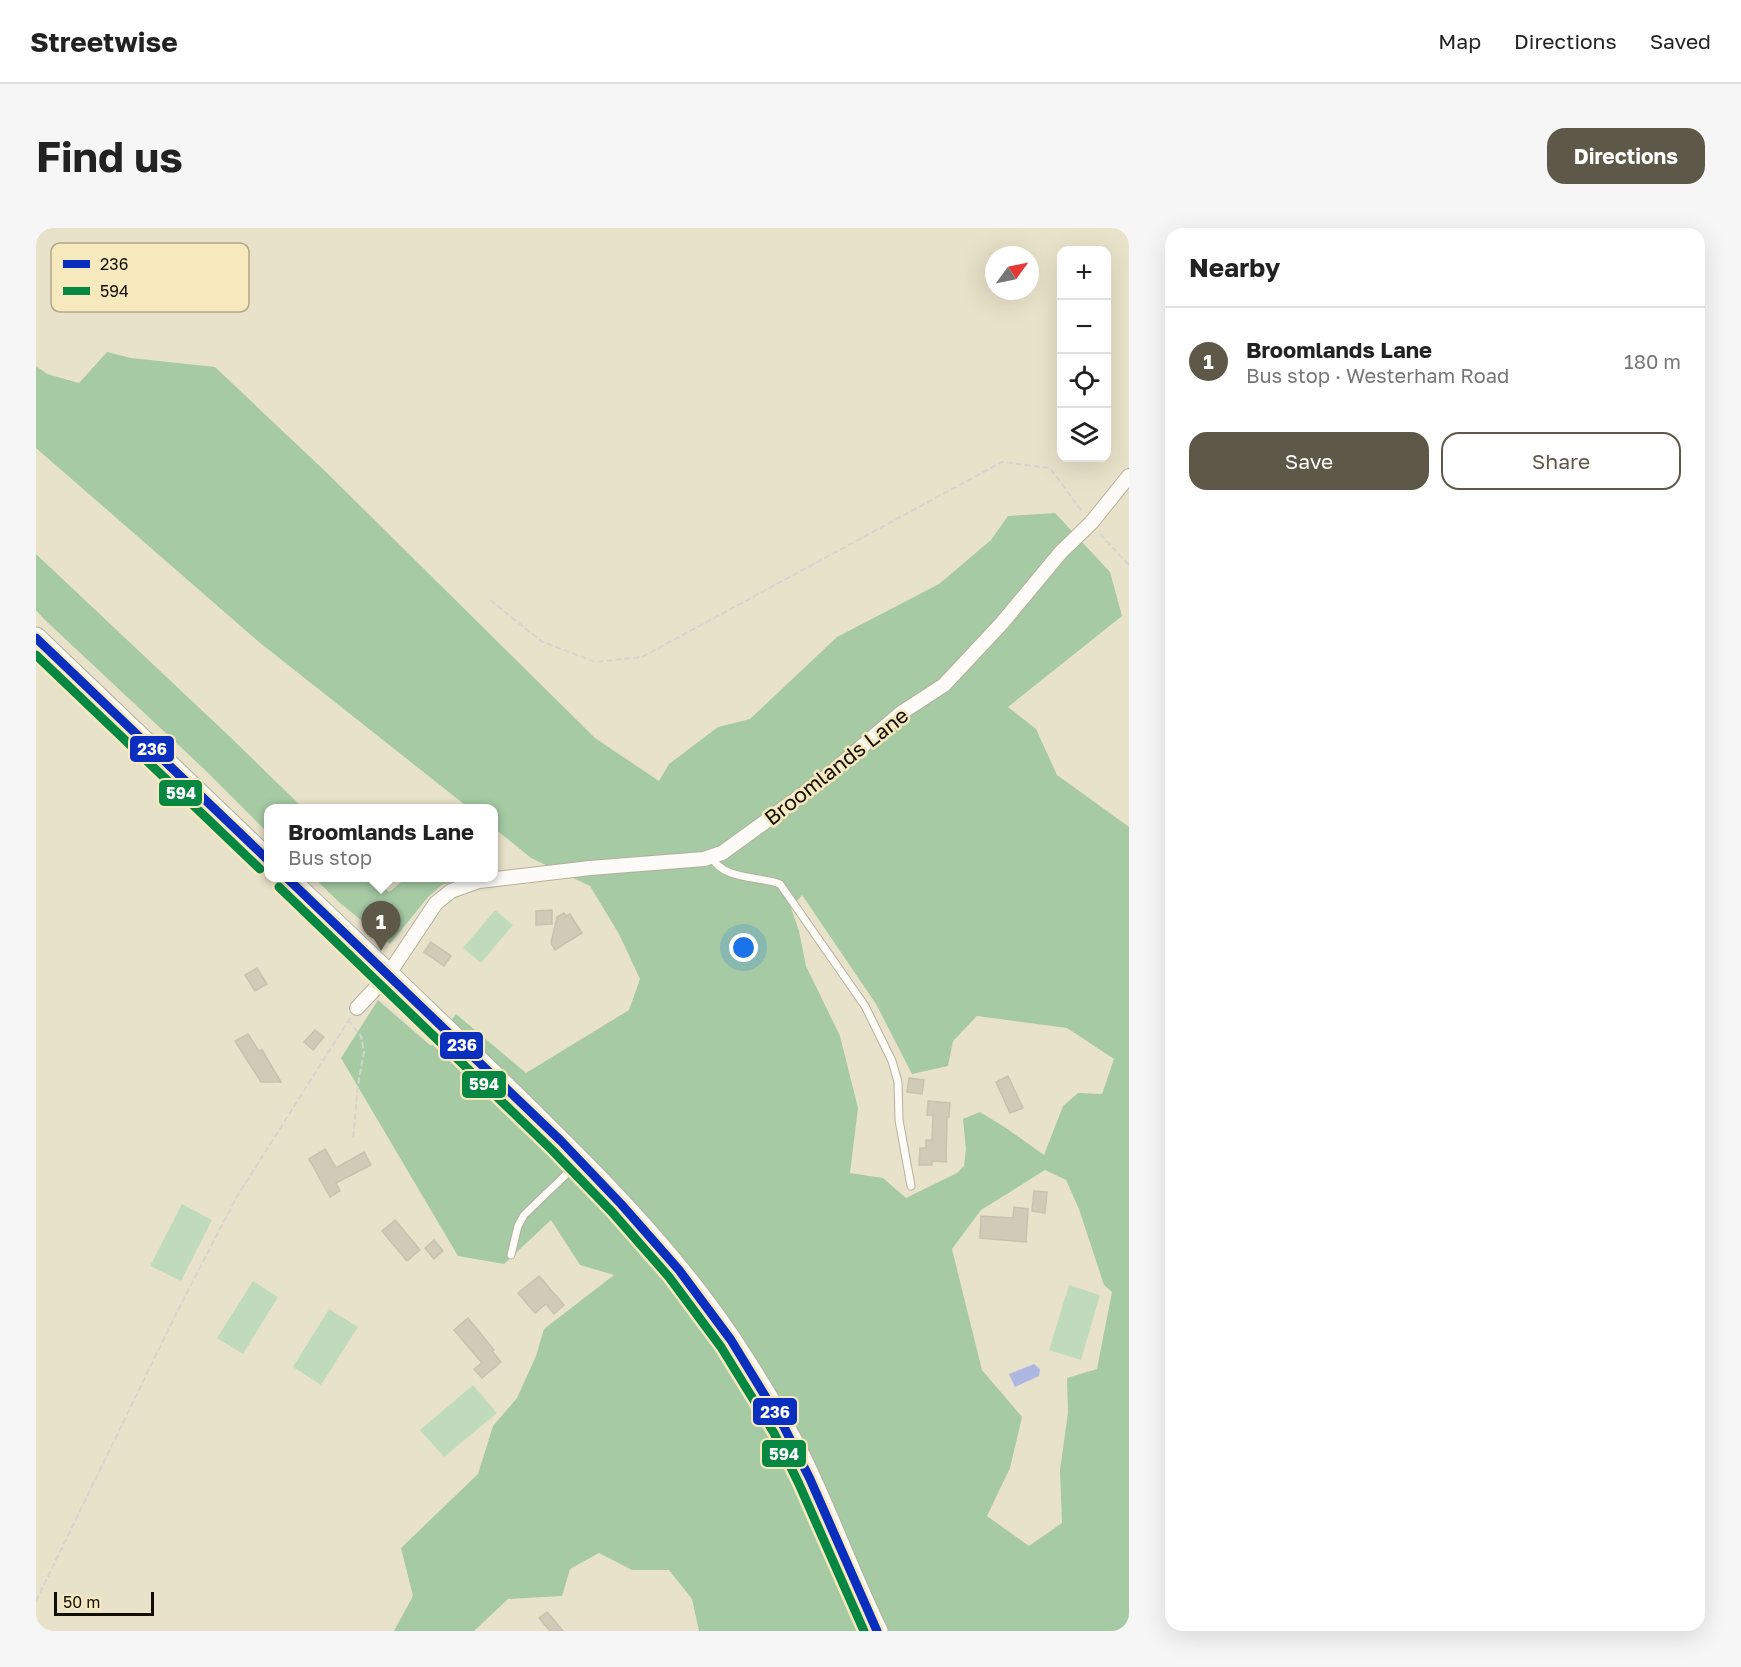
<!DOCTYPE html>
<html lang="en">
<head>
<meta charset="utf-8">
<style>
	body { margin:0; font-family:"Golos Text",sans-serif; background:#f6f6f6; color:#222 }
	.controls { position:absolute; right:18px; top:18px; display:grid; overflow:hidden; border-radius:12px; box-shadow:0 6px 24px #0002 }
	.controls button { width:54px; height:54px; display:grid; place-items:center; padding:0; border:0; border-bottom:2px solid #e0e0e0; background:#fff; color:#222; font:30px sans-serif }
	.compass { position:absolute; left:949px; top:18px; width:54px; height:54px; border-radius:50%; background:#fff; box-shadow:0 6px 24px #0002; rotate:57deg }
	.scale { position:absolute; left:18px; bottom:15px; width:100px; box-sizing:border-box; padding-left:6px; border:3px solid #120d01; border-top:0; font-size:16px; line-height:21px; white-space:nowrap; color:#120d01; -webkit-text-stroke:4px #f6e9bd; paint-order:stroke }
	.you { position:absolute; left:708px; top:720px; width:21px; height:21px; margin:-15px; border:4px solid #fff; border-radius:50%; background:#1a73e8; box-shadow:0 0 0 9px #1a73e833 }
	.badge { display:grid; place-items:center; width:39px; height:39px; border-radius:50%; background:#5d5847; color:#fff; font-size:20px; font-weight:700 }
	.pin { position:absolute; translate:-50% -50px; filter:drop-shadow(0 2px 3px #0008) }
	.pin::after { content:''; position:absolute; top:32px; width:21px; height:18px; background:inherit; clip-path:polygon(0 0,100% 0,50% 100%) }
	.popup { position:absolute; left:228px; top:576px; width:234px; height:78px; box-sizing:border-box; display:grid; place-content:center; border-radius:12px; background:#fff; filter:drop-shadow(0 2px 4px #0005); font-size:20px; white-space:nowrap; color:#767676 }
	.popup b { font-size:22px; color:#222 }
	.popup::after { content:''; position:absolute; left:50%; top:100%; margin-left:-12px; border:12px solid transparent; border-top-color:#fff }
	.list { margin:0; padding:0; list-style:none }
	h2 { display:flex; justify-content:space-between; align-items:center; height:78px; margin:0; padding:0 24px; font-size:26px }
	h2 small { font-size:20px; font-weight:400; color:#767676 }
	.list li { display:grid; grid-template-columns:39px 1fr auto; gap:18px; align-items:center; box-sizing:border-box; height:108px; padding:0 24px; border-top:2px solid #e0e0e0 }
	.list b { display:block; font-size:22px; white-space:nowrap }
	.list p { margin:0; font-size:20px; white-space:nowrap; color:#767676 }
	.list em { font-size:20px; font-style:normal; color:#767676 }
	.actions { display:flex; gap:12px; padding:18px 24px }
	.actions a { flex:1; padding:14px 0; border:2px solid #5d5847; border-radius:18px; text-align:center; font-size:21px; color:#5d5847 }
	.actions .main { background:#5d5847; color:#fff }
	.icon { flex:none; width:33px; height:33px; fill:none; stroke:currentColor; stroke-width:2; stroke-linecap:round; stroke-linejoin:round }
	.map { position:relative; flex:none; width:1093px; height:1403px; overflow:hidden; border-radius:18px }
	header { display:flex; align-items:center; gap:36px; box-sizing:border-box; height:84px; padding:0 30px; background:#fff; border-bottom:2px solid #e0e0e0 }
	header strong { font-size:28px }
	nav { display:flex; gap:33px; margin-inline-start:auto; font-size:21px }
	.intro { display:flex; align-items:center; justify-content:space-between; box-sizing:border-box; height:144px; padding:0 36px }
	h1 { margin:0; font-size:42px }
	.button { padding:15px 27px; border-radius:18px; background:#5d5847; color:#fff; font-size:21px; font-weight:700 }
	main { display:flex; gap:36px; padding:0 36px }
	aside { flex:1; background:#fff; border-radius:18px; box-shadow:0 6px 24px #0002 }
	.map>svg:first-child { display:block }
	.green { fill:#c0dbbb }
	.forest { fill:#a5caa4; fill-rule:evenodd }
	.water { fill:#aeb7e2 }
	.building { fill:#d0cab7; stroke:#c7c2af; stroke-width:1.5 }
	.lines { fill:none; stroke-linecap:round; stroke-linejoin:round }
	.service-casing { stroke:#b5af9d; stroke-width:9 }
	.minor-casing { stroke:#b5af9d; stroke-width:16 }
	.primary-casing { stroke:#b5af9d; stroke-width:23 }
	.path { stroke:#d5d4cd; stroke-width:2; stroke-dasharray:6 3; stroke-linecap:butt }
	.service { stroke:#fcfbf7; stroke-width:7 }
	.minor { stroke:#fcfbf7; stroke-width:14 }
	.primary { stroke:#fcfbf7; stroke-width:21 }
	.bus-1-casing { stroke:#f6e9bd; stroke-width:14 }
	.bus-2-casing { stroke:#f6e9bd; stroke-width:14 }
	.bus-1 { stroke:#0a2ebe; stroke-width:9 }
	.bus-2 { stroke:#068843; stroke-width:9 }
	.labels { text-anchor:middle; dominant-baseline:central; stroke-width:5; stroke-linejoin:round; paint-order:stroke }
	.street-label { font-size:21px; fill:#120d01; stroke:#f6e9bd }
	.key { fill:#f6e9bd; stroke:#b2a785; stroke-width:1.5 }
	.key-label { font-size:16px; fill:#120d01 }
	.line-badge { stroke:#f6e9bd; stroke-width:2 }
	.badge-label { font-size:16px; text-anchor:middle; font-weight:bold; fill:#fff }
</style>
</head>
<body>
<header>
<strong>Streetwise</strong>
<nav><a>Map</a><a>Directions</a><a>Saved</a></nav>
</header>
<div class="intro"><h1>Find us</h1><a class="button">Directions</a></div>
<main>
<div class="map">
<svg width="1093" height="1403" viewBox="0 0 1093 1403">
	<rect width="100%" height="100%" fill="#e9e2ca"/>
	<!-- green -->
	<path class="green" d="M459 682 477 697 445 735 427 720Z
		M146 976 176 992 145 1053 114 1038Z
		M217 1053 242 1069 207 1126 181 1110Z
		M1033 1057 1064 1067 1045 1132 1013 1122Z
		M293 1081 322 1099 285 1157 257 1139Z
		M437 1157 461 1185 408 1229 384 1202Z"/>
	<!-- forest -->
	<path class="forest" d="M71 124 95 130 179 139 291 245 559 510 623 553 633 536 682 499 714 491 801 409 903 356 955 312 972 288 1019 285 1074 344 1086 388 972 479 1000 501 1021 547 1093 599V1403H663L656 1371 633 1342H596L563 1325 534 1341 526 1368 472 1371 438 1403H358L377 1368 365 1320 442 1246 457 1198 481 1170 500 1128 508 1101 578 1047 544 1037 515 992 468 1036 422 1028 305 830 342 772 395 818 420 786 490 845 593 782 604 751 583 706 554 658 495 630 458 600V580H433L223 414 0 220V138L11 146 43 155ZM766 667 840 776 876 846 912 838 917 813 941 788 1031 800 1078 831 1066 866 1042 865 1027 878 1008 927 970 900 944 884 927 891 930 921 928 938 921 945 870 970 847 950 814 945 822 880 804 808 770 738 763 703 755 680ZM1009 942 1030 952 1043 981 1068 1057 1076 1064 1061 1141 1031 1150 1032 1185 1024 1242 1026 1295 993 1318 951 1288 974 1240 986 1189 946 1142 916 1021 945 982Z
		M0 326 192 507 267 580H232V605L167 540 8 391 0 382Z
		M278 650H337L353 664 370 650H429L406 657 392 669 354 716 303 674Z"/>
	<!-- water -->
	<path class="water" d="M998 1136 1004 1141 1003 1148 979 1159 973 1146Z"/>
	<!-- building -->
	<path class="building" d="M516 682V696L500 697V683Z
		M528 685 530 688 534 686 546 705 519 722 515 715 521 689Z
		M395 714 415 728 408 738 388 724Z
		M221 740 231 756 219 763 209 747Z
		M279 802 288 809 277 822 268 814Z
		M212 806 223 823 226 822 245 854H225L199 813Z
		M972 848 987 880 974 885 960 854Z
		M873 850 888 852 886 866 871 864Z
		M892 873 914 875 913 889H911L910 934 896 933V937H883L884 920H890V912H896L897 887H891Z
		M289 921 300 940 328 924 335 937 300 955 304 963 294 969 273 931Z
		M998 963 1011 964 1009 985 996 983Z
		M978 979 992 981 990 1014 944 1010 945 988 977 990Z
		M359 992 384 1022 371 1033 346 1003Z
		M398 1012 407 1023 398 1031 389 1020Z
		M503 1048 528 1077 518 1086 510 1076 499 1085 482 1065Z
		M432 1090 458 1122 456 1123 465 1134 446 1150 438 1141 446 1135 418 1102Z
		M511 1384 527 1403H514L503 1390Z"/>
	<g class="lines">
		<!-- service casing -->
		<g class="service-casing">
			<path id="service" d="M676 629C686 652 724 648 744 656L829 778 856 833 862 854 863 892 875 958
				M475 1027 482 998 488 987 543 934"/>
		</g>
		<!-- minor casing -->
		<g class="minor-casing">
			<path id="minor" d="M321 780 352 747 400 675 415 663 443 653 554 640 668 631 686 625 788 551 865 485 908 457 966 395 1025 324 1055 295 1093 248"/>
		</g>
		<!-- primary casing -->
		<g class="primary-casing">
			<path id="primary" d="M0 410 232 632
				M251 650C322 717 392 784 462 852 546 934 629 1014 695 1112 720 1150 744 1189 764 1229 792 1286 813 1346 841 1403"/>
		</g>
		<!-- path -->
		<path class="path" d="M1064 306 1093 337
			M454 372 505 413 559 434 606 429 966 234 1014 240 1047 285
			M312 792 325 808 328 825 322 856 317 912
			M0 1373 141 1084 200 970 314 790"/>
		<!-- service -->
		<use href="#service" class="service"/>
		<!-- minor -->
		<use href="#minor" class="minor"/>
		<!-- primary -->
		<use href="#primary" class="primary"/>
		<!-- bus-1 casing -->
		<g class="bus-1-casing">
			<path id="bus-1" d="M0 410 232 632
				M251 650 525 913 585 976 643 1042 695 1112 748 1199 774 1251 841 1403"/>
		</g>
		<!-- bus-2 casing -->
		<g class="bus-2-casing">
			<path id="bus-2" d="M0 427 224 641
				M243 659 516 922 576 984 633 1049 685 1119 738 1205 763 1256 828 1403"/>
		</g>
		<!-- bus-1 -->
		<use href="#bus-1" class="bus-1"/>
		<!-- bus-2 -->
		<use href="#bus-2" class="bus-2"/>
	</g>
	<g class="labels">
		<!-- street labels -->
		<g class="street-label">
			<text transform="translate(800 538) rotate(-38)">Broomlands Lane</text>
		</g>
	</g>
	<!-- legend -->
	<rect x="15" y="15" width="198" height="69" rx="9" class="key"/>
	<rect x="27" y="32" width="27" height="8" fill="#0a2ebe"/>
	<rect x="27" y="59" width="27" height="8" fill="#068843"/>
	<g class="key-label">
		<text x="64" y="42">236</text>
		<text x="64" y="69">594</text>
	</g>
	<g class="line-badge">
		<rect x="93" y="507" width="46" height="28" rx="6" fill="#0a2ebe"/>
		<rect x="122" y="551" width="45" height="28" rx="6" fill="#068843"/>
		<rect x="403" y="803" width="45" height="29" rx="6" fill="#0a2ebe"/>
		<rect x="425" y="842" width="46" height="29" rx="6" fill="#068843"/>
		<rect x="716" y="1169" width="46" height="29" rx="6" fill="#0a2ebe"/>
		<rect x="725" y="1211" width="46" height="29" rx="6" fill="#068843"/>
	</g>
	<g class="badge-label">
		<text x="116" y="527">236</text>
		<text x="145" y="571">594</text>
		<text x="426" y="823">236</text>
		<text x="448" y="862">594</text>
		<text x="739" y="1190">236</text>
		<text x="748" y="1232">594</text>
	</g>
</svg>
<div class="controls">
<button>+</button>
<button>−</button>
<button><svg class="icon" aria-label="locate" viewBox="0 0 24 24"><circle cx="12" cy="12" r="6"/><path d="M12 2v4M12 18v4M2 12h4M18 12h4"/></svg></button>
<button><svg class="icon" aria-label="layers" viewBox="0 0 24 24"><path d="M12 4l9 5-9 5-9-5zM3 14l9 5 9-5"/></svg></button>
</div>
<svg class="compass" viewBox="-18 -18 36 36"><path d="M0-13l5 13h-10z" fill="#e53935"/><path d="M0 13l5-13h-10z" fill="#767676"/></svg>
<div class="scale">50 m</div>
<div class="you"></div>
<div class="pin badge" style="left:345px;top:723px">1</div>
<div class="popup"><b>Broomlands Lane</b>Bus stop</div>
</div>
<aside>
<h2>Nearby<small></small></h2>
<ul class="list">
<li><span class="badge">1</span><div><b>Broomlands Lane</b><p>Bus stop · Westerham Road</p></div><em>180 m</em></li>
</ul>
<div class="actions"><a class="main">Save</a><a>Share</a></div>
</aside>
</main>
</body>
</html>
